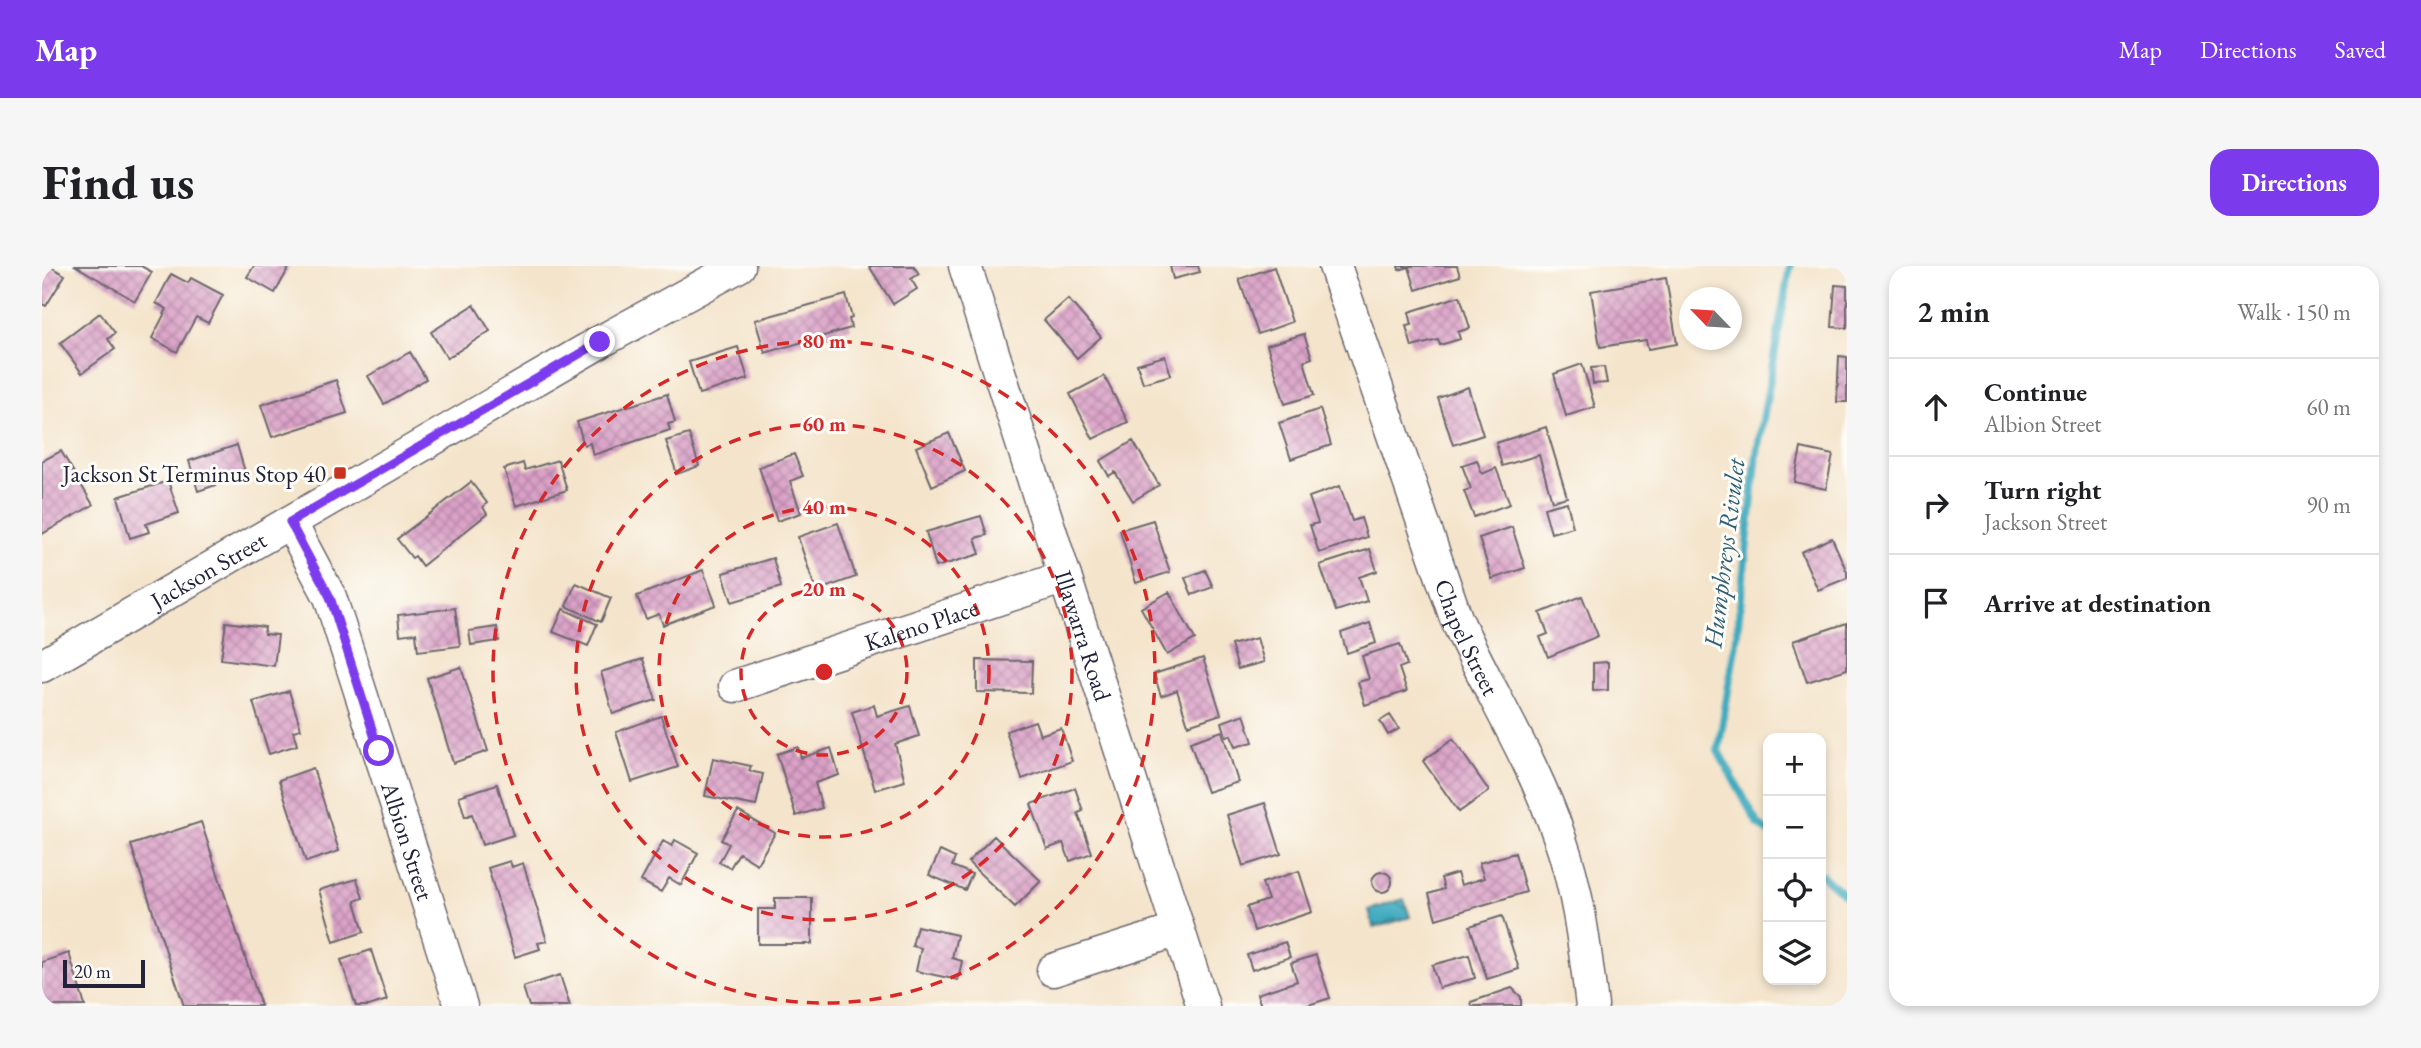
<!DOCTYPE html>
<html lang="en">
<head>
<meta charset="utf-8">
<style>
	body { margin:0; font-family:"EB Garamond",serif; background:#f6f6f6; color:#202124 }
	.controls { position:absolute; right:21px; bottom:21px; display:grid; overflow:hidden; border-radius:14px; box-shadow:0 4px 10px #0003 }
	.controls button { width:63px; height:63px; display:grid; place-items:center; padding:0; border:0; border-bottom:2px solid #e0e0e0; background:#fff; color:#202124; font:35px sans-serif }
	.compass { position:absolute; left:1637px; top:21px; width:63px; height:63px; border-radius:50%; background:#fff; box-shadow:0 4px 10px #0003; rotate:295deg }
	.scale { position:absolute; left:21px; bottom:18px; width:82px; box-sizing:border-box; padding-left:7px; border:4px solid #22223b; border-top:0; font-size:19px; line-height:24px; white-space:nowrap; color:#22223b; -webkit-text-stroke:5px #fdfcf7; paint-order:stroke }
	.stop { position:absolute; width:21px; height:21px; margin:-16px; border:5px solid #7c3aed; border-radius:50%; background:#fff }
	.stop.end { background:#7c3aed; border-color:#fff; box-shadow:0 2px 7px #0008 }
	.list { margin:0; padding:0; list-style:none }
	h2 { display:flex; justify-content:space-between; align-items:center; height:91px; margin:0; padding:0 28px; font-size:30px }
	h2 small { font-size:23px; font-weight:400; color:#757577 }
	.list li { display:grid; grid-template-columns:46px 1fr auto; gap:21px; align-items:center; box-sizing:border-box; height:98px; padding:0 28px; border-top:2px solid #e0e0e0 }
	.list b { display:block; font-size:26px; white-space:nowrap }
	.list p { margin:0; font-size:23px; white-space:nowrap; color:#757577 }
	.list em { font-size:23px; font-style:normal; color:#757577 }
	.icon { flex:none; width:38px; height:38px; fill:none; stroke:currentColor; stroke-width:2; stroke-linecap:round; stroke-linejoin:round }
	.map { position:relative; flex:none; width:1805px; height:740px; overflow:hidden; border-radius:21px }
	header { display:flex; align-items:center; gap:42px; box-sizing:border-box; height:98px; padding:0 35px; background:#7c3aed; color:#fff }
	header strong { font-size:33px }
	nav { display:flex; gap:38px; margin-inline-start:auto; font-size:24px }
	.intro { display:flex; align-items:center; justify-content:space-between; box-sizing:border-box; height:168px; padding:0 42px }
	h1 { margin:0; font-size:49px }
	.button { padding:18px 32px; border-radius:21px; background:#7c3aed; color:#fff; font-size:24px; font-weight:700 }
	main { display:flex; gap:42px; padding:0 42px }
	aside { flex:1; background:#fff; border-radius:21px; box-shadow:0 4px 10px #0003 }
	.map>svg:first-child { display:block }
	.water { fill:url(#water-waves); stroke:#31667d; stroke-width:2 }
	.lines { fill:none; stroke-linecap:round; stroke-linejoin:round }
	.stream { stroke:#40abbf; stroke-width:8 }
	.building { fill:url(#building-cross-hatch) }
	.minor-casing { stroke:#6c666d; stroke-width:35 }
	.minor { stroke:#fff; stroke-width:32 }
	.route { stroke:#7c3aed; stroke-width:9 }
	.ring { fill:none; stroke:#d62828; stroke-width:3.5; stroke-dasharray:12 9 }
	.poi-dot { fill:#c8321e; stroke:#fdfcf7; stroke-width:2.5 }
	.labels { text-anchor:middle; dominant-baseline:central; stroke-width:6; stroke-linejoin:round; paint-order:stroke }
	.poi-label { font-size:24px; fill:#22223b; stroke:#fdfcf7; text-anchor:end }
	.street-label { font-size:24px; fill:#22223b; stroke:#fdfcf7 }
	.water-label { font-size:26px; font-style:italic; fill:#306076; stroke:#fdfcf7 }
	.centre { fill:#d62828; stroke:#fdfcf7; stroke-width:3.5 }
	.ring-label { font-size:21px; text-anchor:middle; font-weight:bold; fill:#d62828; stroke:#fdfcf7; stroke-width:6; stroke-linejoin:round; paint-order:stroke }
</style>
</head>
<body>
<header>
<strong>Map</strong>
<nav><a>Map</a><a>Directions</a><a>Saved</a></nav>
</header>
<div class="intro"><h1>Find us</h1><a class="button">Directions</a></div>
<main>
<div class="map">
<svg width="1805" height="740" viewBox="0 0 1805 740">
	<defs>
		<pattern id="water-waves" width="16" height="10" patternUnits="userSpaceOnUse" patternTransform="scale(1.75)"><rect width="16" height="10" fill="#40abbf"/><path d="M0 5q4-4 8 0t8 0" fill="none" stroke="#358b9c"/></pattern>
		<pattern id="building-cross-hatch" width="8" height="8" patternUnits="userSpaceOnUse" patternTransform="scale(1.75)"><rect width="8" height="8" fill="#dba1c7"/><path d="M0 0l8 8M0 8l8-8" fill="none" stroke="#b183a3"/></pattern>
	</defs>
	<rect width="100%" height="100%" fill="#fdfcf7"/>
	<filter id="ink" filterUnits="userSpaceOnUse"><feTurbulence type="fractalNoise" baseFrequency=".0143" numOctaves="2"/><feDisplacementMap in="SourceGraphic" scale="14" xChannelSelector="R" yChannelSelector="G"/><feConvolveMatrix kernelMatrix="1 2 1 2 8 2 1 2 1" color-interpolation-filters="sRGB"/></filter>
	<filter id="wash" filterUnits="userSpaceOnUse"><feTurbulence type="fractalNoise" baseFrequency=".00686" numOctaves="4" result="noise"/><feDisplacementMap in="SourceGraphic" scale="28" xChannelSelector="R" yChannelSelector="G"/><feGaussianBlur stdDeviation="1.57" result="paint"/><feColorMatrix in="noise" values="0 0 0 0 0 0 0 0 0 0 0 0 0 0 0 0 0 1.4 0 .05"/><feComposite in="paint" operator="in"/></filter>
	<g filter="url(#wash)">
		<rect width="100%" height="100%" fill="#f4e4cb"/>
		<!-- water -->
		<path class="water" d="M1362 633 1368 651 1332 662 1327 644Z"/>
		<g class="lines">
			<!-- stream -->
			<path class="stream" d="M1726 566 1716 558 1676 485 1694 376 1715 187 1748 0
				M1779 609 1805 631"/>
		</g>
		<g id="blocks">
			<!-- building -->
			<path class="building" d="M0 0H7L23 9 4 40 0 38Z
				M34 0H99L110 6 93 35Z
				M212 0H248L233 27 205 11Z
				M827 0H872L877 8 869 13 875 23 851 38Z
				M1128 0H1156L1158 6 1131 13Z
				M1356 0H1415L1418 10 1374 24 1367 1 1357 4Z
				M1232 1 1250 56 1216 68 1197 13Z
				M129 8 146 17 149 12 181 29 166 57 154 51 135 86 110 72 125 43 114 37Z
				M1624 12 1635 78 1606 83 1604 74 1558 81 1549 25Z
				M1793 19 1805 20V62L1790 61Z
				M804 29 810 52 807 53 809 62 723 87 713 54Z
				M1418 30 1428 62 1416 66 1418 73 1398 79 1396 74 1370 81 1364 60 1370 59 1367 46Z
				M1026 33 1059 71 1035 92 1002 54Z
				M432 39 448 65 405 92 389 66Z
				M58 47 73 67 66 73 73 83 40 107 18 77Z
				M1262 68 1270 92 1262 95 1272 129 1243 138 1225 79Z
				M696 81 706 113 657 128 647 96Z
				M368 86 384 113 342 138 326 110Z
				M1123 90 1129 109 1101 117 1095 98Z
				M1797 90 1805 91V136H1795Z
				M1540 98 1553 141 1524 150 1512 108Z
				M1562 101 1565 117 1551 118 1549 102Z
				M1062 110 1086 156 1051 173 1028 128Z
				M294 114 305 147 230 171 219 139Z
				M1426 121 1441 169 1411 179 1396 132Z
				M625 128 633 156 626 158 628 164 551 189 548 177 542 179 535 156Z
				M1278 143 1289 179 1249 193 1237 157Z
				M1504 161 1525 231 1510 235 1497 189 1460 200 1454 177Z
				M907 167 923 205 890 220 874 181Z
				M647 168 657 200 635 208 624 175Z
				M1091 175 1117 219 1091 235 1073 206 1067 210 1058 195Z
				M195 179 204 209 156 225 147 195Z
				M1759 182 1791 189 1784 223 1752 216Z
				M19 185 51 239 0 268V195Z
				M752 188 761 210 748 215 759 247 735 255 717 201Z
				M516 194 525 224 474 240 462 203 481 197 483 204Z
				M1435 194 1440 208 1454 202 1468 238 1432 251 1422 225 1429 223 1420 199Z
				M126 215 137 247 104 258 107 266 88 272 76 231Z
				M429 216 445 237 441 241 445 248 380 300 373 290 370 292 355 273Z
				M1298 220 1310 255 1319 252 1325 271 1277 287 1268 259 1276 257 1267 231Z
				M1525 236 1531 261 1509 267 1502 242Z
				M939 250 945 269 933 272 938 288 894 301 884 266Z
				M1111 254 1128 306 1094 317 1078 264Z
				M796 257 814 311 774 325 756 271Z
				M1470 261 1483 302 1450 313 1437 272Z
				M1790 272 1805 306V312L1776 324 1759 286Z
				M1328 283 1335 305 1317 311 1325 335 1294 345 1278 299Z
				M731 292 739 321 690 336 681 307Z
				M661 304 674 339 621 359 617 348 604 353 595 330Z
				M1163 304 1171 321 1150 329 1143 312Z
				M534 317 569 332 559 356 524 340Z
				M1127 326 1153 373 1125 389 1099 342Z
				M1540 330 1556 370 1506 391 1498 371 1506 368 1498 347Z
				M413 342 418 380 376 385 374 367 358 369 356 349Z
				M521 343 555 358 546 380 511 366Z
				M184 356 223 361 222 368 236 369 232 400 179 393Z
				M1328 357 1334 377 1305 387 1299 367Z
				M1805 357V403L1765 416 1751 375Z
				M455 361 457 375 429 379 427 365Z
				M1215 372 1222 396 1196 403 1189 379Z
				M1358 378 1365 399 1357 402 1365 425 1323 439 1316 416 1327 413 1320 390Z
				M1161 392 1179 448 1146 459 1135 424 1119 430 1112 408Z
				M601 393 614 434 571 448 559 406Z
				M935 394 990 395 989 427 935 426Z
				M1566 396V424L1551 425V397Z
				M419 401 446 485 411 497 385 412Z
				M247 425 259 463 251 465 255 479 227 488 211 436Z
				M832 439 835 450 868 440 877 470 853 478 863 515 833 524 810 446Z
				M1202 448 1211 476 1193 481 1189 469 1184 470 1180 456Z
				M1348 449 1357 463 1346 469 1338 455Z
				M619 450 636 501 590 516 574 466Z
				M993 455 998 469 1019 462 1030 495 980 513 964 465Z
				M1180 465 1196 516 1165 526 1148 476Z
				M1411 473 1447 525 1417 546 1381 495Z
				M756 481 759 492 789 482 797 509 773 517 780 542 754 550 735 488Z
				M671 492 709 500 707 505 721 508 714 540 663 530Z
				M271 502 297 585 264 596 237 514Z
				M455 518 471 569 440 579 430 548 423 551 417 530Z
				M1033 522 1041 545 1036 547 1050 587 1028 595 1021 577 1005 583 989 538Z
				M1223 537 1239 588 1201 600 1185 549Z
				M696 545 733 567 715 598 697 587 688 602 677 596 687 578 679 574Z
				M159 556 219 740H142L89 579Z
				M952 570 999 615 973 641 926 596Z
				M633 574 656 587 639 619 627 612 619 626 599 615 621 575 630 580Z
				M898 585 913 592 910 600 930 608 923 624 887 609Z
				M1473 587 1484 626 1394 653 1387 628 1402 623 1399 612 1415 607 1419 619 1442 612 1437 597Z
				M468 595 470 601 481 597 505 675 496 677 498 683 473 691 446 602Z
				M1257 605 1270 646 1212 665 1205 641 1226 634 1220 617Z
				M1330 616a10 10 0 1 1 20 0a10 10 0 1 1-20 0Z
				M315 613 321 632 313 635 322 666 292 676 277 624Z
				M733 632H770V678H716V643H733Z
				M1460 650 1477 703 1445 713 1428 660Z
				M875 660 915 669 910 692 920 695 916 714 874 705 879 682 870 680Z
				M1243 676 1248 691 1210 704 1205 689Z
				M329 684 345 734 327 740H314L299 694Z
				M27 687 43 740H0V696Z
				M1274 689 1288 732 1263 740H1219L1215 728 1255 715 1249 697Z
				M1427 689 1433 712 1397 722 1390 699Z
				M518 709 528 740H487L481 721Z
				M1470 722 1479 731V740H1430L1429 736Z"/>
		</g>
	</g>
	<g filter="url(#ink)">
		<use href="#blocks" fill-opacity="0" stroke="#6c666d" stroke-width="2"/>
		<g class="lines">
			<!-- minor casing -->
			<g class="minor-casing">
				<g id="minor">
					<path id="s1" d="M923 0 1161 740"/>
					<path id="s2" d="M1293 0 1414 352C1447 426 1492 495 1518 573 1537 627 1543 684 1550 740"/>
					<path id="s3" d="M248 256 288 331 419 740"/>
					<path id="s4" d="M0 400 558 76 697 0"/>
					<path id="s5" d="M693 420 1023 311"/>
					<path d="M1011 704 1136 664"/>
				</g>
			</g>
			<!-- minor -->
			<use href="#minor" class="minor"/>
		</g>
	</g>
	<g class="lines" filter="url(#ink)">
		<!-- route -->
		<path class="route" d="M337 485 288 331 248 256 558 76"/>
	</g>
	<!-- distance rings -->
	<g class="ring">
		<circle cx="782" cy="406" r="83"/>
		<circle cx="782" cy="406" r="165"/>
		<circle cx="782" cy="406" r="248"/>
		<circle cx="782" cy="406" r="331"/>
	</g>
	<!-- markers -->
	<rect class="poi-dot" x="291" y="200" width="14" height="14" rx="3.5"/>
	<g class="labels">
		<!-- poi labels -->
		<g class="poi-label">
			<text x="284" y="207">Jackson St Terminus Stop 40</text>
		</g>
		<!-- street labels -->
		<g class="street-label">
			<text stroke="none"><textPath href="#s4" startOffset="192">Jackson Street</textPath></text>
			<text stroke="none"><textPath href="#s5" startOffset="196">Kaleno Place</textPath></text>
			<text stroke="none"><textPath href="#s1" startOffset="388">Illawarra Road</textPath></text>
			<text stroke="none"><textPath href="#s2" startOffset="394">Chapel Street</textPath></text>
			<text stroke="none"><textPath href="#s3" startOffset="341">Albion Street</textPath></text>
		</g>
		<!-- water labels -->
		<g class="water-label">
			<text transform="translate(1682 287) rotate(-83)">Humphreys Rivulet</text>
		</g>
	</g>
	<circle cx="782" cy="406" r="10" class="centre"/>
	<g class="ring-label">
		<text x="782" y="82">80 m</text>
		<text x="782" y="165">60 m</text>
		<text x="782" y="248">40 m</text>
		<text x="782" y="330">20 m</text>
	</g>
</svg>
<div class="controls">
<button>+</button>
<button>−</button>
<button><svg class="icon" aria-label="locate" viewBox="0 0 24 24"><circle cx="12" cy="12" r="6"/><path d="M12 2v4M12 18v4M2 12h4M18 12h4"/></svg></button>
<button><svg class="icon" aria-label="layers" viewBox="0 0 24 24"><path d="M12 4l9 5-9 5-9-5zM3 14l9 5 9-5"/></svg></button>
</div>
<svg class="compass" viewBox="-18 -18 36 36"><path d="M0-13l5 13h-10z" fill="#e53935"/><path d="M0 13l5-13h-10z" fill="#757577"/></svg>
<div class="scale">20 m</div>
<div class="stop" style="left:337px;top:485px"></div>
<div class="stop end" style="left:558px;top:76px"></div>
</div>
<aside>
<h2>2 min<small>Walk · 150 m</small></h2>
<ul class="list">
<li><svg class="icon" aria-label="ahead" viewBox="0 0 24 24"><path d="M12 20V5M6 11l6-6 6 6"/></svg><div><b>Continue</b><p>Albion Street</p></div><em>60 m</em></li>
<li><svg class="icon" aria-label="right" viewBox="0 0 24 24"><path d="M7 20v-9h11M14 6l5 5-5 5"/></svg><div><b>Turn right</b><p>Jackson Street</p></div><em>90 m</em></li>
<li><svg class="icon" aria-label="arrive" viewBox="0 0 24 24"><path d="M6 21V4h12l-3 4 3 4H6"/></svg><div><b>Arrive at destination</b></div></li>
</ul>
</aside>
</main>
</body>
</html>
